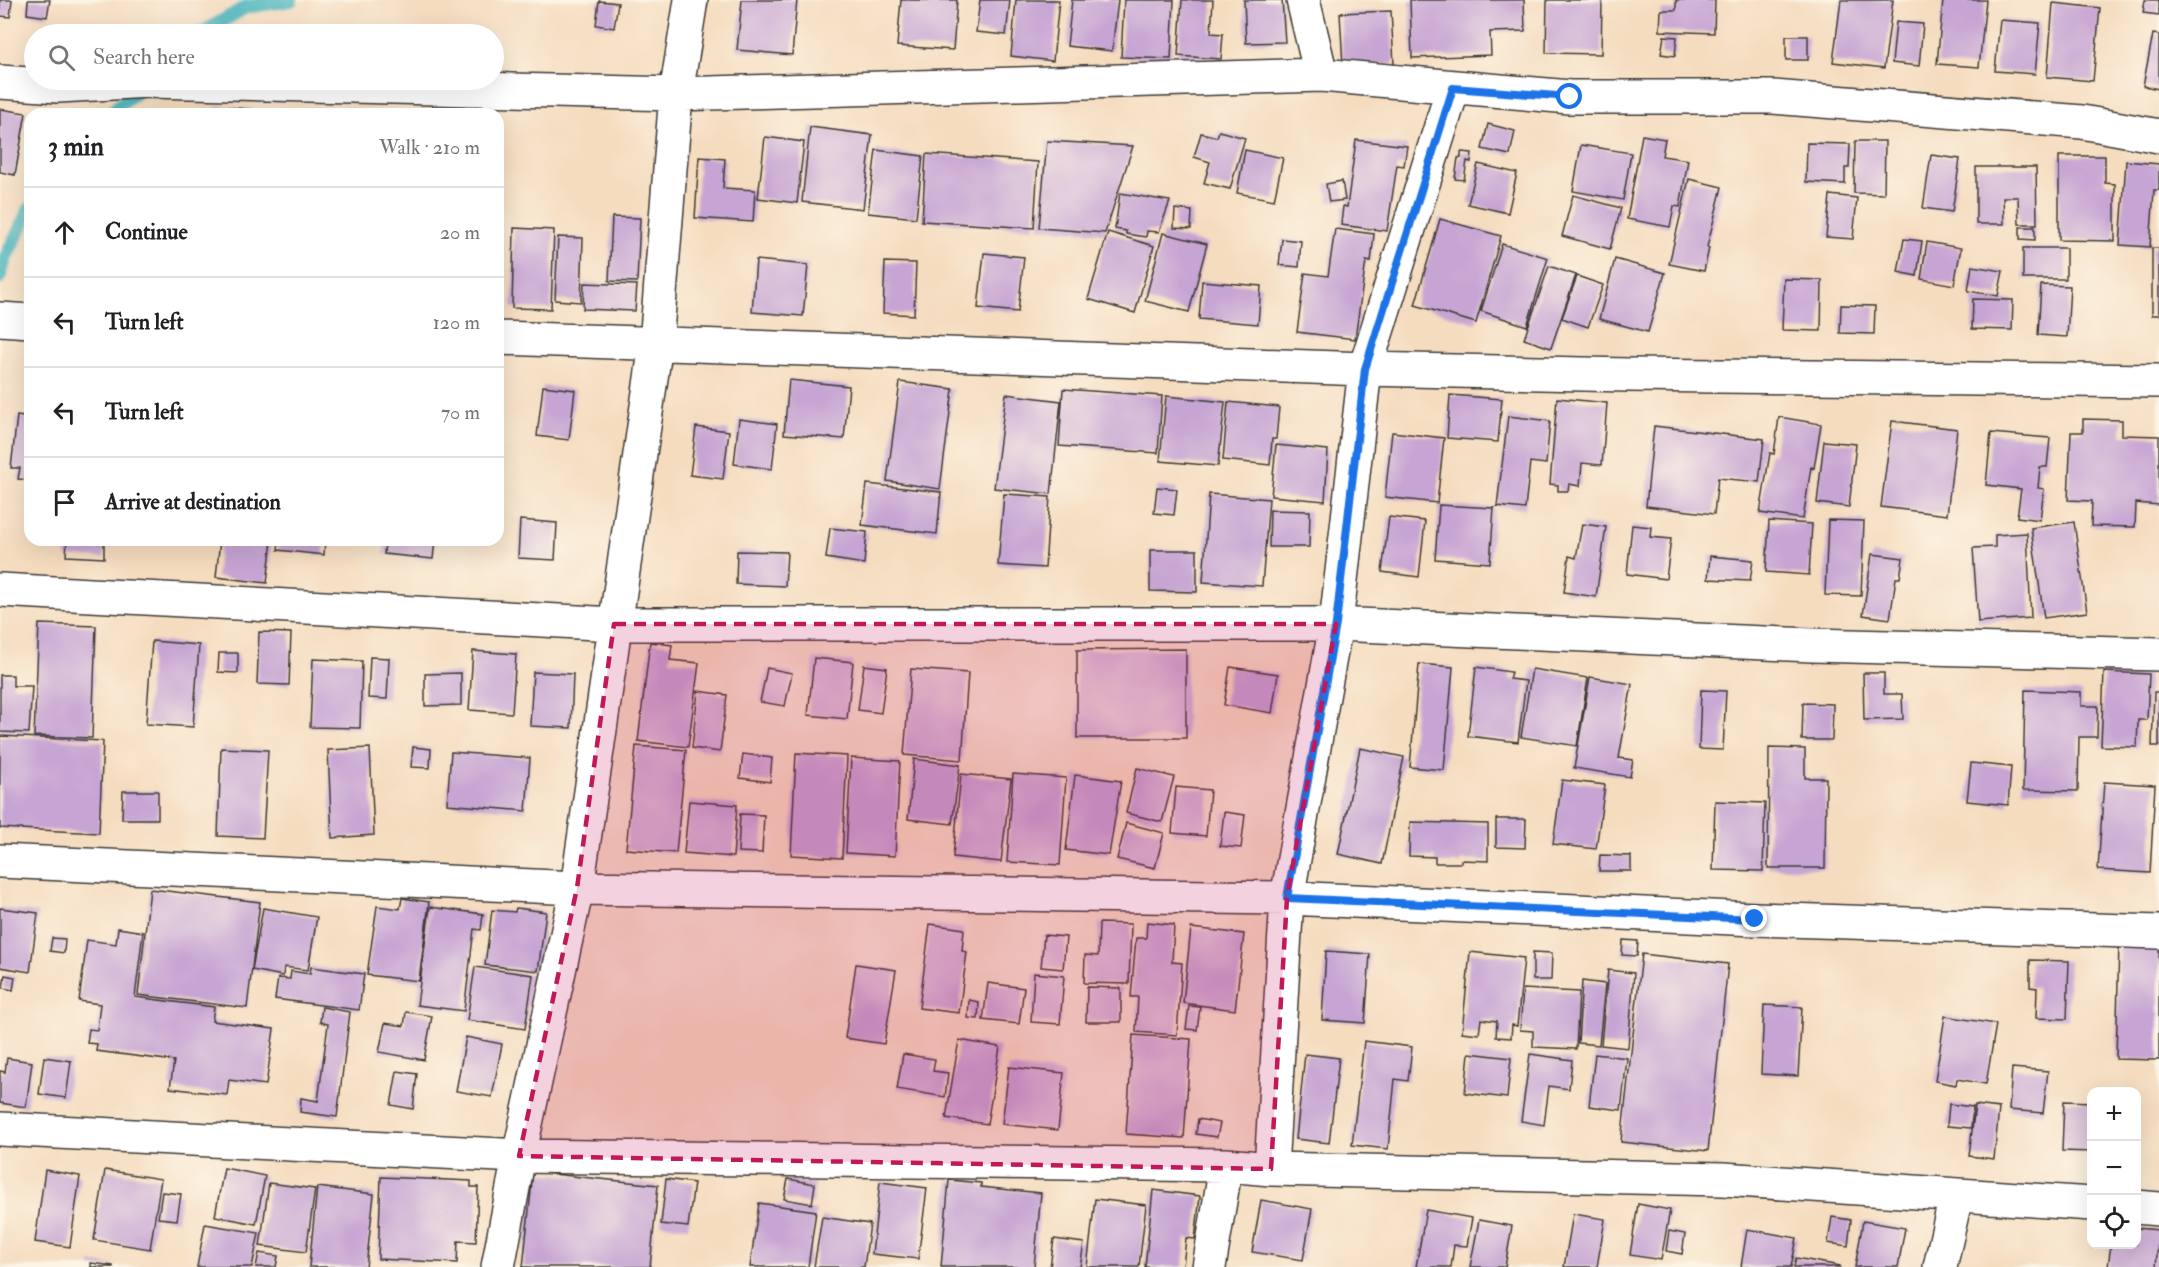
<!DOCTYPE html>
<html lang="en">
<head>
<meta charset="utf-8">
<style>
	body { margin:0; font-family:"IM FELL Double Pica",serif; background:#f2f2f2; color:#202124 }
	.controls { position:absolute; right:18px; bottom:18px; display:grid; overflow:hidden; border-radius:12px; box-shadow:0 6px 24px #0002 }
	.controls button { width:54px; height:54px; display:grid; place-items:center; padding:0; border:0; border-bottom:2px solid #e0e0e0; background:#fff; color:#202124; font:30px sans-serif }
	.stop { position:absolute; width:18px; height:18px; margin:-14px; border:4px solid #1a73e8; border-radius:50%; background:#fff }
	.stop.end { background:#1a73e8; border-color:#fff; box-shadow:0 2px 6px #0008 }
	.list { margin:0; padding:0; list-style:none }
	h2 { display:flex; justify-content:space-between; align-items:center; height:78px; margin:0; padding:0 24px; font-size:26px }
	h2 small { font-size:20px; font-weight:400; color:#757577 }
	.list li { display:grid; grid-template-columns:39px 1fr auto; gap:18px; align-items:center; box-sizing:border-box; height:90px; padding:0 24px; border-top:2px solid #e0e0e0 }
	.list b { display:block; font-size:22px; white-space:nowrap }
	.list em { font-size:20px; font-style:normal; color:#757577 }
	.icon { flex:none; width:33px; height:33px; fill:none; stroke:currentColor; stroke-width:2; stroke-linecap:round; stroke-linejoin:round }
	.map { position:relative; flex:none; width:2159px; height:1267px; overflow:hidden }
	.search { position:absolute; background:#fff; box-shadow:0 6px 24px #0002; left:24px; top:24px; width:480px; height:66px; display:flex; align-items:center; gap:15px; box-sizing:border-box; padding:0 21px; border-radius:33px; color:#757577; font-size:22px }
	.panel { position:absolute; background:#fff; box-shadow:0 6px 24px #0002; left:24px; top:108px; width:480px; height:438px; border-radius:18px }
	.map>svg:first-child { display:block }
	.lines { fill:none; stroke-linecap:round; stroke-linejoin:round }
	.stream { stroke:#44b3be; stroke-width:14 }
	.building { fill:#c6a4d3 }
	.minor-casing { stroke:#3d3934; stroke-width:36 }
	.minor { stroke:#fff; stroke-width:33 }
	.route { stroke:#1a73e8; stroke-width:8 }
	.marked { fill:#c2185b; fill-opacity:0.2; stroke:#c2185b; stroke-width:4.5; stroke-dasharray:12 8; stroke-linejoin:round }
</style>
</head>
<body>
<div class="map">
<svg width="2159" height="1267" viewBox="0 0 2159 1267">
	<rect width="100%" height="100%" fill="#fcf5e5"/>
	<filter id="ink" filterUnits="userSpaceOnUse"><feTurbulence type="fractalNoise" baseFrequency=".0167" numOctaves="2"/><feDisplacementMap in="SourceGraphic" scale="12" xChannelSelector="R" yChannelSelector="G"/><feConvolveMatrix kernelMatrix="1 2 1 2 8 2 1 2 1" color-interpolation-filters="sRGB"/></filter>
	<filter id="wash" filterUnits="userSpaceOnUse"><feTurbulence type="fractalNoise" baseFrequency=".008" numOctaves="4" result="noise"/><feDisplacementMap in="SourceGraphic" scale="24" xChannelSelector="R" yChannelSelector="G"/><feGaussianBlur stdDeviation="1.35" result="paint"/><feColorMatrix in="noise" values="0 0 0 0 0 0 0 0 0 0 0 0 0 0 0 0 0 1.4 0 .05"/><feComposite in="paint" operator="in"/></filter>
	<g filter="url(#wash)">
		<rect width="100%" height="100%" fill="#f5dcbf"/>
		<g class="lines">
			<!-- stream -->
			<path class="stream" d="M200 34 246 7 291 0
				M109 114 142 87
				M0 277 5 259 30 209"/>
		</g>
		<g id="blocks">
			<!-- building -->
			<path class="building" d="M0 0H12L10 17 0 16Z
				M28 0H50L47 17 27 14Z
				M742 0H797L792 55 737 50Z
				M901 0H957L953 50 897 46Z
				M980 0H1010L1006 35 976 32Z
				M1016 0H1059L1053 61 1011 56Z
				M1072 0H1118L1112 51 1067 46Z
				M1124 0H1174L1171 59 1121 57Z
				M1182 0H1213L1211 33 1223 34 1221 59 1178 56Z
				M1244 0H1282L1285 42 1246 43Z
				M1410 0H1524L1525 31 1490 32 1491 55 1412 58Z
				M1547 0H1602L1601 54 1546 53Z
				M1676 0H1715L1714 33 1660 31 1661 10H1676Z
				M1841 0H1893L1884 68 1833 62Z
				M1943 0H1986L1979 67 1937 64Z
				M2145 0H2159V15L2143 13Z
				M599 1 618 3 614 28 596 25Z
				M2053 3 2100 8 2093 81 2047 77Z
				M1391 11 1394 64 1343 66 1340 13Z
				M2000 20 2040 23 2035 74 1995 71Z
				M1896 22 1923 24 1919 66 1892 63Z
				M2153 34 2159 35V89L2143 86Z
				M1664 36 1677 37 1675 56 1661 54Z
				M1786 36H1808V60H1786Z
				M217 106 265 111V114H216Z
				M0 109 26 113 15 175 0 172Z
				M1488 124 1515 131 1510 155 1482 149Z
				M810 127 872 135 863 209 802 202Z
				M1219 131 1245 138 1230 189 1204 183 1210 162 1194 157 1201 133 1217 137Z
				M1642 135 1665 139 1662 156 1688 160 1680 207 1674 206 1670 227 1627 219Z
				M765 137 804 142 797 203 758 198Z
				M1356 140 1407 146 1404 166 1397 165 1387 231 1341 225 1343 206 1347 207Z
				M1047 141 1133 146 1105 233 1039 228Z
				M1855 141H1885L1884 194 1854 193Z
				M1807 143 1850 144 1849 168H1845V184L1806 182Z
				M1581 145 1631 153 1623 200 1573 191Z
				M876 150 923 156 916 218 868 213Z
				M1245 150 1283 158 1274 200 1237 193Z
				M1461 152 1472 153 1471 162 1467 161 1464 180 1455 179 1458 158H1461Z
				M926 154 1038 162 1034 228 922 221Z
				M1931 155 1960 159 1952 212 1923 208Z
				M2059 156H2105V183L2115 184V241L2059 240Z
				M699 157 725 159 723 188 755 190 753 222 695 218Z
				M2126 161 2159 164V190H2154L2150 247 2120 245Z
				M1478 164 1517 173 1508 213 1468 204Z
				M1976 167H2036L2037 224H2019L2018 197H2003L2004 224H1976Z
				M1689 179 1722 187 1707 247 1709 248 1704 271 1669 264Z
				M1342 181 1345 200 1329 202 1326 184Z
				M1120 193 1170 201 1159 232 1147 231 1146 237 1126 234V231L1115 229Z
				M1573 195 1621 208 1610 249 1562 236Z
				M1830 195 1857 198 1853 239 1826 237Z
				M1175 209 1192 211 1191 229 1174 228Z
				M612 217 640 218 637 282 609 281Z
				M1440 219 1501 236 1476 323 1415 305Z
				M2020 227H2035V240L2020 239Z
				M514 228 554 230 551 309 512 308Z
				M1335 229 1374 234 1371 262 1366 261 1355 339 1297 332 1305 273 1328 276Z
				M1108 232 1154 246 1135 313 1088 299Z
				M1163 233 1207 244 1189 312 1145 301Z
				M558 237 583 238 581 302 555 300Z
				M1282 239 1301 241 1299 267 1279 265Z
				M1904 239 1922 241 1917 276 1898 272Z
				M1927 242 1961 248 1954 285 1921 279Z
				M1502 244 1548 258 1527 326 1481 311Z
				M2023 248H2066V279H2023Z
				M2152 248H2159V315H2152Z
				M984 253 1024 257 1018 312 978 308Z
				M1615 259 1665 273 1648 332 1599 319Z
				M756 260 808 265 803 316 752 312Z
				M885 262 916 263 914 315 883 313Z
				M1549 266 1576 275 1551 348 1524 339Z
				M1972 266 2003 271 1998 296 1968 291Z
				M1577 276 1603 285 1588 327 1562 318Z
				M1784 279 1822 280 1821 331 1782 330Z
				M1202 281 1261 286 1258 324 1199 319Z
				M584 283 637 285 635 311 583 309Z
				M2041 285 2070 286 2067 337 2038 335Z
				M1973 299 2013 300 2012 330 1972 329Z
				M1841 305 1875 306 1874 334 1840 333Z
				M789 380 849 386 844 439 784 434Z
				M900 382 953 389 940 489 887 481Z
				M543 386 575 390 569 440 537 436Z
				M1063 389 1162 396 1158 453 1059 446Z
				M1006 394 1061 401 1051 494 994 488Z
				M1450 395 1502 399 1498 442 1447 438Z
				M1166 396 1225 402 1218 466 1160 461Z
				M1557 398 1607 403 1602 465 1582 463 1580 486 1569 484 1568 491H1558V485L1550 484Z
				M1228 402 1279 407 1276 439H1272L1270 465 1223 460Z
				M17 416 30 418V480L18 479 20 468H11Z
				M1508 416 1550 421 1546 464 1530 462 1525 509 1497 506Z
				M1779 417 1821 424 1814 468 1811 467 1803 519 1760 513 1770 453 1774 454Z
				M739 419 777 424 772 469 734 464Z
				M2083 419 2122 420V435L2159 436V505L2136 503 2135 527 2091 526 2092 501 2068 500 2071 432H2083Z
				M1892 421 1957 429 1947 515 1881 507Z
				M1654 426 1764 439 1759 482 1718 478 1714 514 1646 506Z
				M696 427 729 431 723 479 690 475Z
				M1392 432 1444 438 1437 503 1385 497Z
				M1991 433 2050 438 2047 467H2040L2038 488 2044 489 2040 520 2017 517 2021 489 1986 485Z
				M1824 441 1856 444 1849 507 1817 503Z
				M1276 445 1328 450 1325 501 1271 496Z
				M867 484 941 492 937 534 862 525Z
				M1157 487 1177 489 1174 515 1154 513Z
				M1004 494 1050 497 1045 568 998 565Z
				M1209 494 1269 499 1262 586 1203 582Z
				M1439 505 1494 508 1490 563 1435 559Z
				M1270 510 1310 511 1309 547H1269Z
				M1389 517 1425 521 1419 577 1382 572Z
				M520 520 557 523 555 560 518 558Z
				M1828 520 1864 521 1861 596 1825 595Z
				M1769 521 1812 524 1809 575 1766 572Z
				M2074 522 2087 612 2044 618 2031 528Z
				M1582 524 1606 527 1596 597 1564 592 1569 556 1576 558Z
				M1632 525 1651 527 1650 537 1671 539 1666 579 1627 574Z
				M830 528 867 532 864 564 826 558Z
				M2027 533 2031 618 1978 622 1973 548 1995 547V535Z
				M67 540H104V558L66 556Z
				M220 540H272L267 583 216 577Z
				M279 540H325L324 555 278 550Z
				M385 540H435L433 559 384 554Z
				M1150 550H1197V592L1150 591Z
				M737 551 787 552 785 586 736 584Z
				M1872 554 1903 558 1900 578H1896L1890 619 1863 615Z
				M1710 556 1753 560 1750 581 1708 579Z
				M39 624 96 626 92 738 34 736Z
				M259 632 291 633 289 685 257 684Z
				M152 641 199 645 193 727 146 724Z
				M650 642 672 645 670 660 699 663 688 747 638 741Z
				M1186 649V738H1077V650Z
				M473 651 516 654 512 713 469 710Z
				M219 653H238V673L218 672Z
				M370 657 389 658 387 699 368 698Z
				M814 658 853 662 847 719 808 715Z
				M313 659 362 661 360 728 310 727Z
				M1419 664 1453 667 1444 770 1410 767Z
				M864 665 887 668 881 713 858 710Z
				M1230 667 1278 674 1272 713 1224 705Z
				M1476 667 1511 672 1509 679 1526 681 1518 742 1468 736Z
				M767 668 792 673 785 706 760 702Z
				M911 669 968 673 962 760 904 755Z
				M1532 669 1588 678 1577 746 1521 737Z
				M533 672 573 674 571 728 530 726Z
				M2104 672 2149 674 2147 720H2138L2137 747 2101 746Z
				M461 673V705L425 706V674Z
				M1863 673H1884V694H1902L1903 719 1864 720Z
				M0 675H13V686H32L29 733 0 732Z
				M1590 677 1632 684 1619 758 1633 760 1630 777 1574 768Z
				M1701 690 1726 691 1723 750 1699 749Z
				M2025 690 2081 692V706H2098L2097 737H2079L2078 791 2023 790Z
				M698 691 727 695 720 752 692 748Z
				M2154 692H2159V746H2152Z
				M1803 703 1833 704 1832 740H1802Z
				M0 736 103 741 99 833 0 828Z
				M636 746 686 750 676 853 626 849Z
				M413 747 431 749 430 768 411 767Z
				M221 748 268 750 263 838 218 836Z
				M370 748 374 835 332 838 328 750Z
				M1360 748 1404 757 1382 864 1338 854Z
				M1769 748 1805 749V778H1826L1825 868H1768Z
				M451 752 530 758 526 811 447 804Z
				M796 753 847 756 842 858 791 855Z
				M743 754 772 758 770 782 740 778Z
				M851 758 900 761 895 856 846 853Z
				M914 759 960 765 952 824 908 819Z
				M1971 763 2011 767 2008 805 1967 801Z
				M1137 768 1174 777 1162 822 1126 813Z
				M961 774 1011 779 1001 862 953 857Z
				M1013 774 1066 778 1060 865 1007 862Z
				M1075 775 1121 781 1109 855 1066 850Z
				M1562 780 1605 785 1596 849 1553 844Z
				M2104 782 2155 785 2150 873 2098 870Z
				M1176 787 1210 790 1206 836 1172 833Z
				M123 791H158V819H122Z
				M689 801 737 805 733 857 684 853Z
				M1715 801 1765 803 1763 871 1713 870Z
				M1224 812 1245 815 1241 848 1220 846Z
				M740 814 764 815 762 853 738 852Z
				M1496 819H1526L1525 848 1496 847Z
				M1410 822 1488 824V861L1461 860V863H1435V857L1409 856Z
				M1126 823 1164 833 1155 868 1117 859Z
				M1600 855 1631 856V871H1599Z
				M150 889 260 902 247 1008 138 995Z
				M402 898 429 902 419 981 367 975 377 906 400 909Z
				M430 907 483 914 481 930 474 929 464 1011 417 1005Z
				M0 908 38 913 30 972 0 967Z
				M263 908 317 917 308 970 284 967 283 976 252 970Z
				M516 908 546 912 538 971 485 965 492 910 515 912Z
				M1147 922 1174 925 1172 962 1182 963 1177 1035 1136 1032 1138 997H1131L1136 938H1146Z
				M1099 923 1131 924 1129 984 1084 983 1085 955 1098 956Z
				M930 924 964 929 962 951 967 952 959 1013 919 1008Z
				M118 928 143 932 135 997 214 1007 212 1021 274 1029 266 1085 229 1080 227 1095 170 1088 174 1061 96 1051 97 1044 87 1043 89 1029 97 1030 100 1004 79 1001 87 940 116 944Z
				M1191 928 1244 934 1235 1010 1183 1003Z
				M1044 935 1066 937 1063 969 1041 967Z
				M52 938 65 939 64 953 50 951Z
				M1623 940 1638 941 1637 956 1622 955Z
				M2119 943 2159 944V1060L2116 1059Z
				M1326 951 1370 954 1365 1023 1322 1020Z
				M1470 952 1524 958 1517 1026 1512 1025 1511 1038 1496 1037 1497 1021 1481 1019 1479 1034 1462 1032Z
				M1533 952 1552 953 1551 980H1533Z
				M1642 954 1728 964 1708 1151 1621 1142Z
				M2030 960 2069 961 2067 1019 2036 1018 2037 988 2030 987Z
				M856 964 896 970 884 1044 845 1038Z
				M311 967 364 974 359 1010 275 999 278 978 290 979 291 971 310 974Z
				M475 967 533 975 525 1029 467 1020Z
				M1608 970 1634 973 1628 1048 1601 1045Z
				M1034 973 1064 976 1060 1024 1031 1022Z
				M5 975 15 977 13 990 3 988Z
				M1582 981 1605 984 1599 1045 1578 1043Z
				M988 983 1024 988 1019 1024 983 1020Z
				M1087 987 1121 988V1022H1086Z
				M1523 989 1579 992 1576 1049 1533 1047V1031L1520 1030Z
				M969 1000 979 1002 978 1019 968 1018Z
				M1764 1005 1802 1007 1798 1076 1761 1074Z
				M1189 1006 1200 1007 1197 1030 1186 1029Z
				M322 1007 350 1012 337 1117 300 1112 301 1098 318 1101 328 1024 320 1022Z
				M406 1012 432 1016 424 1060 379 1052 385 1023 404 1026Z
				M1945 1016 1996 1024 1986 1084 1957 1079 1956 1085 1935 1081Z
				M1133 1035 1191 1039 1184 1138 1126 1134Z
				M466 1037 502 1044 492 1097 456 1091Z
				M959 1040 1000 1047 987 1124 946 1118Z
				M1364 1041 1412 1047 1408 1081 1395 1079 1388 1149 1352 1145Z
				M1469 1053 1511 1058 1507 1098 1465 1093Z
				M903 1054 935 1059 933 1071 948 1073 945 1097 897 1089Z
				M1305 1054 1339 1058 1329 1143 1296 1139Z
				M1530 1054 1572 1060 1569 1089 1549 1086 1544 1125 1521 1121Z
				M1595 1054 1627 1058 1621 1110 1589 1106Z
				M44 1057 71 1061 66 1098 39 1094Z
				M7 1058 32 1062 26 1107 0 1103V1071L5 1072Z
				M1009 1067 1064 1073 1058 1130 1002 1124Z
				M2012 1068 2048 1071 2043 1113 2009 1110Z
				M397 1071 417 1074 413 1109 391 1105Z
				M2064 1101 2092 1102V1152L2062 1151Z
				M1949 1104 1973 1107 1971 1128 1947 1126Z
				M1975 1105 1999 1108 1994 1159 1969 1156Z
				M1198 1119 1220 1123 1217 1137 1196 1134Z
				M224 1168 265 1176 256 1224 215 1216Z
				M45 1170 80 1176 70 1247 35 1242Z
				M105 1170 161 1179 150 1249 94 1240Z
				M533 1172 658 1185 650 1267H523Z
				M381 1177 471 1181V1187H478L476 1242 458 1241 457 1263 378 1259Z
				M666 1179 694 1183 688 1227 661 1224Z
				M788 1179 815 1184 812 1204 784 1199Z
				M949 1180 981 1183V1187L1041 1193 1034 1267H941Z
				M880 1182 927 1188 918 1259 872 1254Z
				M269 1183 315 1189 306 1252 260 1246Z
				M317 1187 374 1194 366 1267H309Z
				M1153 1190 1200 1196 1195 1239 1186 1238 1183 1267H1145Z
				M162 1192 181 1194 177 1220 158 1218Z
				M1095 1199 1146 1205 1139 1267H1087Z
				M1261 1200 1312 1209 1303 1260 1252 1252Z
				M759 1203 816 1211 808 1267H750Z
				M1638 1204 1670 1210 1661 1260 1630 1255Z
				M1426 1210 1472 1218 1467 1246 1454 1245 1451 1267H1416Z
				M1573 1214 1605 1219 1597 1267H1564Z
				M822 1217 870 1224 864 1267H814Z
				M1832 1217 1851 1220 1848 1246 1828 1243Z
				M1479 1220 1512 1226 1505 1267H1470Z
				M1863 1221 1905 1228 1898 1267H1855Z
				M205 1224 259 1233 252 1267H197Z
				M2136 1228 2159 1230 2156 1267H2108L2111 1244H2136Z
				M1747 1229 1797 1238 1791 1267H1741Z
				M1669 1231 1685 1234 1682 1254 1666 1251Z
				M1054 1239 1084 1243 1080 1267H1050Z
				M259 1253 278 1256 276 1267H256Z
				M1796 1258 1840 1266V1267H1794Z
				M91 1263 113 1266V1267H91Z"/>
		</g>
	</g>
	<g filter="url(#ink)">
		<use href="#blocks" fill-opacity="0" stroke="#3d3934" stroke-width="1.5"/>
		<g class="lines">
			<!-- minor casing -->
			<g class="minor-casing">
				<path id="minor" d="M1303 0 1321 75
					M0 82 58 86 149 81 676 94 1321 75 1570 97H1773L2082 122 2159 136
					M0 319 30 321
					M498 338 1365 369 1628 375 2159 381
					M0 590 614 624H1336L1812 645 2159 654
					M0 861 577 888 1287 898 1755 919 2159 932
					M0 1129 519 1156 1226 1165 1271 1169 1723 1179 2092 1204
					M1271 1169 1287 898 1336 624 1365 369 1453 88
					M2136 1207 2159 1209
					M498 1267 519 1156 577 888 656 344 676 94 691 0
					M1209 1267 1226 1165
					M1940 1267 1956 1196"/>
			</g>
			<!-- minor -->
			<use href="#minor" class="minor"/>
		</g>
	</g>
	<g class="lines" filter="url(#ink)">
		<!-- route -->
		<path class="route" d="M1570 97 1453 88 1365 369 1336 624 1287 898 1755 919"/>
	</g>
	<!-- marked area -->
	<path class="marked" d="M614 624H1336L1287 898 1271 1169 519 1156 577 888Z"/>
</svg>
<div class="controls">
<button>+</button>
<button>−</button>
<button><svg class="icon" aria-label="locate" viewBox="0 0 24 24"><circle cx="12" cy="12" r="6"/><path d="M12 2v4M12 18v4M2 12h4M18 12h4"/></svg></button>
</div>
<div class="stop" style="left:1570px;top:97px"></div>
<div class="stop end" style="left:1755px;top:919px"></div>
<div class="search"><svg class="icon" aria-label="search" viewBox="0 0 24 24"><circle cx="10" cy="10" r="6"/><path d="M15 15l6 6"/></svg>Search here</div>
<section class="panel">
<h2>3 min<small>Walk · 210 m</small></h2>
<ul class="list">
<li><svg class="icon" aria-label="ahead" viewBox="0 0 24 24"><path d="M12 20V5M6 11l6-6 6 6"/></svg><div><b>Continue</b></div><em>20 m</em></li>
<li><svg class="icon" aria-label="left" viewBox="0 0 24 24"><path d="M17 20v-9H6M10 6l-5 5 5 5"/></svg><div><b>Turn left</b></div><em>120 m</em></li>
<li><svg class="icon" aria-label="left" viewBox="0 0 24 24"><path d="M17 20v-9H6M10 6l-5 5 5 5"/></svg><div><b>Turn left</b></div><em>70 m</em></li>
<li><svg class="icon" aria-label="arrive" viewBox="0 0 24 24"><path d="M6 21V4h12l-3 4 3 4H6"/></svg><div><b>Arrive at destination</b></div></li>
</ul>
</section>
</div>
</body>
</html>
